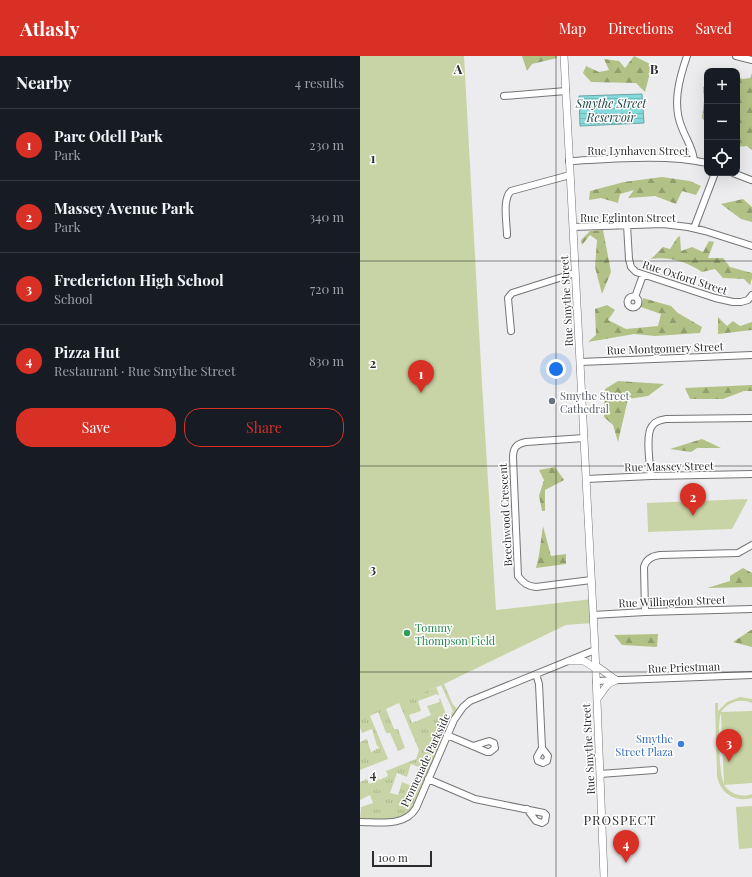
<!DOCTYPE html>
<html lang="en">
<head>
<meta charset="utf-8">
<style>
	body { margin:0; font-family:"Playfair Display",serif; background:#242831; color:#f1f3f6 }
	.controls { position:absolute; right:12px; top:12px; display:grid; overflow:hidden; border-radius:8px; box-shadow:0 4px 16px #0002 }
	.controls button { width:36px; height:36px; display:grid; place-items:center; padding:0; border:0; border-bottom:1px solid #363941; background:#171b24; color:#f1f3f6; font:20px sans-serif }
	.scale { position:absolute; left:12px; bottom:10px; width:60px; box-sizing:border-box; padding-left:4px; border:2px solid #2d2d2e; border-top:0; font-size:11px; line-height:14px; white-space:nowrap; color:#2d2d2e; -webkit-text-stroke:3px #fff; paint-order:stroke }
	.you { position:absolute; left:196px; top:313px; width:14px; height:14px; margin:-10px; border:3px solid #fff; border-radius:50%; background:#1a73e8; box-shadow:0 0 0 6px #1a73e833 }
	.badge { display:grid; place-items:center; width:26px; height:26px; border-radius:50%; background:#d93025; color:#fff; font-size:13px; font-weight:700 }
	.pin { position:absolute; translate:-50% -33px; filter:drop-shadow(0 1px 2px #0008) }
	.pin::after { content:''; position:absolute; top:21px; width:14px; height:12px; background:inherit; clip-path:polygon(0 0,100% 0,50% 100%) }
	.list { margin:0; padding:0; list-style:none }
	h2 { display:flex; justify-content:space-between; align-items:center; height:52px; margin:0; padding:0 16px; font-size:17px }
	h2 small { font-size:13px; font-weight:400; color:#9ea1a6 }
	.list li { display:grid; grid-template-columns:26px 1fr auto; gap:12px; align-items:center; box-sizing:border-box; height:72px; padding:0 16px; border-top:1px solid #363941 }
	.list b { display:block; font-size:15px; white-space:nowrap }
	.list p { margin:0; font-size:13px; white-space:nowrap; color:#9ea1a6 }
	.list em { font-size:13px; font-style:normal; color:#9ea1a6 }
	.actions { display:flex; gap:8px; padding:12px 16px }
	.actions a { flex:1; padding:9px 0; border:1px solid #d93025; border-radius:16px; text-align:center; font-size:14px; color:#d93025 }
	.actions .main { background:#d93025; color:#fff }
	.icon { flex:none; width:22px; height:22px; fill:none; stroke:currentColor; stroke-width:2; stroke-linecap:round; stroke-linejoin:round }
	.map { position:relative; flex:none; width:392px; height:821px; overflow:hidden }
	header { display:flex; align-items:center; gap:24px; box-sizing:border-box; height:56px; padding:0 20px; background:#d93025; color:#fff }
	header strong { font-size:19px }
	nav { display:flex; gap:22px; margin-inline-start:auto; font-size:14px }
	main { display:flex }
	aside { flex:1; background:#171b24 }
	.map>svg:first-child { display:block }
	.grass { fill:url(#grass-tufts); fill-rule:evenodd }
	.forest { fill:url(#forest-firs) }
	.green { fill:#c8d4a5; fill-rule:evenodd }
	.water { fill:url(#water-rules); stroke:#6aa5a6 }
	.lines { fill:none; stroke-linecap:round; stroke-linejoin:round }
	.minor-casing { stroke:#757577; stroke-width:8 }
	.major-casing { stroke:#757577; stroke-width:8 }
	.minor { stroke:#fff; stroke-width:6 }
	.major { stroke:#fff; stroke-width:7 }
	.grid { fill:none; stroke:#2d2d2e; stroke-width:1; stroke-opacity:0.55 }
	.worship-dot { fill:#6b7280; stroke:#fff; stroke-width:1.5 }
	.leisure-dot { fill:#2e9e5b; stroke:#fff; stroke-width:1.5 }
	.shop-dot { fill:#3f7fe0; stroke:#fff; stroke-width:1.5 }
	.labels { text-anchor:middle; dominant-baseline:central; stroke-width:3; stroke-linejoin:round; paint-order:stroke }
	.street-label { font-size:11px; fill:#2d2d2e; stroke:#fff }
	.worship-label { font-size:11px; fill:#5b616d; stroke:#fff; text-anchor:start }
	.leisure-label { font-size:11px; fill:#27864d; stroke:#fff; text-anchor:start }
	.shop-label { font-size:11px; fill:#366cbe; stroke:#fff; text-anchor:end }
	.water-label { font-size:12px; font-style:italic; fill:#204748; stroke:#fff }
	.quarter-label { font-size:13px; letter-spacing:1px; fill:#2d2d2e; stroke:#fff }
	.grid-label { font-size:13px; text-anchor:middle; font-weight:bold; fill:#2d2d2e; stroke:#fff; stroke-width:3; stroke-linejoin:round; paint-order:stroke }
</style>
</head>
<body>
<header>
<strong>Atlasly</strong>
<nav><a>Map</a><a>Directions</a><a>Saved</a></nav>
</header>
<main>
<aside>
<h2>Nearby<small>4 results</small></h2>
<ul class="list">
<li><span class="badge">1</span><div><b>Parc Odell Park</b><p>Park</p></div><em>230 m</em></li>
<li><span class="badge">2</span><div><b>Massey Avenue Park</b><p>Park</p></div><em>340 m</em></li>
<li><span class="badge">3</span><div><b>Fredericton High School</b><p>School</p></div><em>720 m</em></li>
<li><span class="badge">4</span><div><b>Pizza Hut</b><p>Restaurant · Rue Smythe Street</p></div><em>830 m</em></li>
</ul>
<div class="actions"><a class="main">Save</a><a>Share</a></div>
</aside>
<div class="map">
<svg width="392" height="821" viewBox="0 0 392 821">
	<defs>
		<pattern id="grass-tufts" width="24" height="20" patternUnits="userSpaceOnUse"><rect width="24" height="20" fill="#c8d4a5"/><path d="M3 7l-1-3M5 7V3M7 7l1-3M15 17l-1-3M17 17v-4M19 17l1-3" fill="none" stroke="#acb68e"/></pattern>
		<pattern id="forest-firs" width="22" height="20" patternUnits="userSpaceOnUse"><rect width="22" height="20" fill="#b2c185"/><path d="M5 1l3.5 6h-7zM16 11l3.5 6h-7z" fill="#919d6d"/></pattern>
		<pattern id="water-rules" width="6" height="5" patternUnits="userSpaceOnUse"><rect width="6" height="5" fill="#84d9da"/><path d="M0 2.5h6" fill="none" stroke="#72bbbb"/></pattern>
	</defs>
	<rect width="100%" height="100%" fill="#ececee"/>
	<!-- grass -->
	<path class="grass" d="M84 628 92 647 97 653 91 663 54 750 47 760 37 763 0 764 1 751 13 747 10 739 0 744V726L7 723 9 728 18 724 17 719 19 724 28 720 26 715 56 703 59 694 39 647 26 653 34 673H38L45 692 38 695 30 677H26L18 656 10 660 28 703 0 714V686L7 683 11 696 19 692 18 690H17L12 673 2 677 0 672V661ZM81 629 93 655 88 663 80 642 79 643 80 646 67 650 71 659 52 667 49 659 61 655 58 645 77 638 78 640 79 638 76 631ZM51 708 59 711 53 723 54 724 52 730 42 726 38 739 30 737 37 717 47 721Z"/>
	<!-- forest -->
	<path class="forest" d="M162 0H197V2L172 8 167 15Z
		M274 0 292 9 285 36 276 27 231 26 223 17 226 10 239 16 249 14 244 3 259 5 265 12Z
		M392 17V94L387 90 377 91V21L383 23 390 22Z
		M347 30V68L342 62 344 44 343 31Z
		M302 121 330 125 341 130 336 139 322 135 316 148 295 140 268 142 274 134 260 138 258 147 241 142 229 144 230 135 264 126Z
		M383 143 392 151V166L381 163 361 148Z
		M243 174 251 216 242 238 235 211 237 184 230 179 222 189 221 184 230 175Z
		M320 180 321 195 332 191 343 196 349 185 354 186 348 202H363L370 211 392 217V222L390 229 384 223 363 222 355 213 342 216C328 206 308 200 291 203L303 191 310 193 317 182Z
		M283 242 311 250 318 257 342 271 340 277 295 280 274 278 228 286 236 279 235 253 247 249 255 254 248 264 266 273 298 270 301 258 281 251Z
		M358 261 367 270 373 265 380 270 392 266V274L358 278Z
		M258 325 304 328 288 340 268 343 258 386 253 369 244 361 245 333Z
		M392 329V335H384L363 343H330L325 332Z
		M342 383 361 392H337L331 396 310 393Z
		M195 411 204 424 185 434V455H182L179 440 184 424 179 414Z
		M183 470 191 500 206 498V508L176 512 179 499Z
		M383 512 392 517V531L347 532 370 525V520Z
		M391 574H392V591L373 586Z
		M298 578 297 591 262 589 254 579Z"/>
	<!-- green -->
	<path class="green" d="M0 0H104L122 328 136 554 232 543 233 567 206 569 84 628 0 662Z
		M388 443 372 473 288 476 287 447Z
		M380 641 392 643V647C380 642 368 646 361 656L392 655V727L364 729C371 738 381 742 392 738V742C375 747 360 737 357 720L355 647H358V655L367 646ZM361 657 364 728C359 719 357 667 361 657Z
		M392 750V792L379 793 376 751Z"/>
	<!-- water -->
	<path class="water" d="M282 38 284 67 220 70 219 40Z"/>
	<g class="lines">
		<!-- minor casing -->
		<g class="minor-casing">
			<path id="minor" d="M327 0C319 23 312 49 322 72 326 83 333 92 334 104
				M376 0 392 4
				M144 40 206 35
				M209 105C252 103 306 98 347 107
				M373 117 391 124
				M267 169 269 203 271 211 276 216 355 242 373 246H381L388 244 392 239
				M213 171 303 168 328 171 345 175 392 190
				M334 172 355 117
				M147 179C147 167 142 143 151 135L210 119
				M267.5 246a5.5 5.5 0 1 1 11 0a5.5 5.5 0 1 1-11 0Z
				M275 241 283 219
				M151 275 148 242 152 237 215 217
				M220 306 392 299
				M224 382 166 386C156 388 153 392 153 402L158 520C163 527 167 530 176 531L231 524
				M291 420C290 408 285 379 292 370 295 365 301 364 306 363L392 362
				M226 423 291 420 392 418
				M285 556 284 511C286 503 292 500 300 499L378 497 392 489
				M233 559 285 556 392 553
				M176 618 179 628 182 692 188 700 187 705 183 707 178 705 177 701 182 692
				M236 625 392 619
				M87 679 127 696H130L135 692 134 687 129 685 113 690
				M240 718 294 714
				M68 723 115 743 184 757 186 759 185 765 182 767 176 765 167 753
				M0 766C19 766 45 771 56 752L94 664 103 651 110 645 235 594"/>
		</g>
		<!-- major casing -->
		<g class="major-casing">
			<path id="major" d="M204 0 235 594 244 821
				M209 605H224L235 612
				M235 609 256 624 248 628 237 643"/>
		</g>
		<!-- minor -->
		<use href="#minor" class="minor"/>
		<!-- major -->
		<use href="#major" class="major"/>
	</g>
	<!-- grid -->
	<path class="grid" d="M196 0V821M0 205H392M0 410H392M0 616H392"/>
	<!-- markers -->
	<circle class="worship-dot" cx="192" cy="345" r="4"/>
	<circle class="leisure-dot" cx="47" cy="577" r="4"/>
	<circle class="shop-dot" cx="321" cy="688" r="4"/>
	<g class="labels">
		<!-- street labels -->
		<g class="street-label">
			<text x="278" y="94">Rue Lynhaven Street</text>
			<text x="268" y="161">Rue Eglinton Street</text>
			<text transform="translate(325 221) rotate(18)">Rue Oxford Street</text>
			<text transform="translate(206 245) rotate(-93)">Rue Smythe Street</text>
			<text transform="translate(305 292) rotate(-2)">Rue Montgomery Street</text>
			<text transform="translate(309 410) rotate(-1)">Rue Massey Street</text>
			<text transform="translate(145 459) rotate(-93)">Beechwood Crescent</text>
			<text transform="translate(312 545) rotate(-2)">Rue Willingdon Street</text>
			<text transform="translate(324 611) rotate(-2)">Rue Priestman</text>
			<text transform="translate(228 693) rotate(-93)">Rue Smythe Street</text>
			<text transform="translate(65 704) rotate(-65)">Promenade Parkside</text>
		</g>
		<!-- worship labels -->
		<g class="worship-label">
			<text x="200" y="339">Smythe Street<tspan x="200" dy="13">Cathedral</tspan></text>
		</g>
		<!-- leisure labels -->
		<g class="leisure-label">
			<text x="55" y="571">Tommy<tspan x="55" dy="13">Thompson Field</tspan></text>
		</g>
		<!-- shop labels -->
		<g class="shop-label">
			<text x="313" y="682">Smythe<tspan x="313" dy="13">Street Plaza</tspan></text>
		</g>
		<!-- water labels -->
		<g class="water-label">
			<text x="251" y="47">Smythe Street<tspan x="251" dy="14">Reservoir</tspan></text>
		</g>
		<!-- quarter labels -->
		<g class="quarter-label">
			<text x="260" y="763">PROSPECT</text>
		</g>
	</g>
	<g class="grid-label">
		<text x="98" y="18">A</text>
		<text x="294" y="18">B</text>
		<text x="13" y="107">1</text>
		<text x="13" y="312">2</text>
		<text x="13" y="518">3</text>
		<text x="13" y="723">4</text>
	</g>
</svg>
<div class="controls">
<button>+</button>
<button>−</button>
<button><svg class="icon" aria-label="locate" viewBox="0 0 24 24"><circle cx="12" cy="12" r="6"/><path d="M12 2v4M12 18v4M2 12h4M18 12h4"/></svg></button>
</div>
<div class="scale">100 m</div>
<div class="you"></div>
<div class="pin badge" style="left:61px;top:337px">1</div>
<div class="pin badge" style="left:333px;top:460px">2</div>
<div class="pin badge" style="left:369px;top:706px">3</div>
<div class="pin badge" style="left:266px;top:807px">4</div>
</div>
</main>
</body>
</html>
